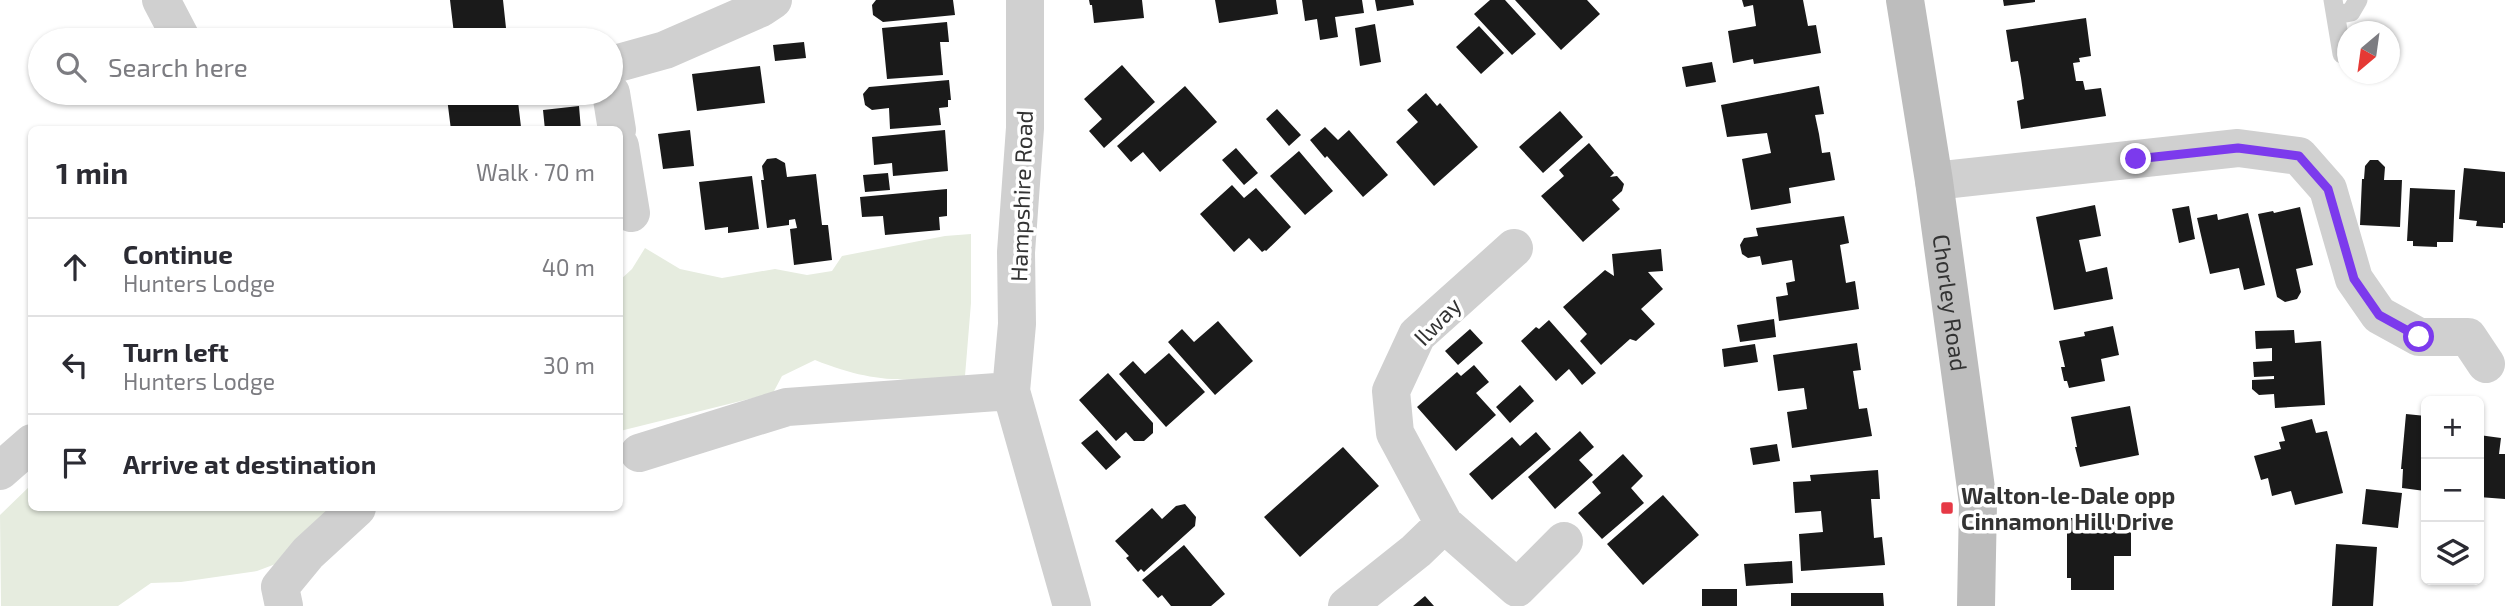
<!DOCTYPE html>
<html lang="en">
<head>
<meta charset="utf-8">
<style>
	body { margin:0; font-family:"Exo 2",sans-serif; background:#f2f2f3; color:#2b2b33 }
	.controls { position:absolute; right:21px; bottom:21px; display:grid; overflow:hidden; border-radius:10px; box-shadow:0 2px 5px #0004 }
	.controls button { width:63px; height:63px; display:grid; place-items:center; padding:0; border:0; border-bottom:2px solid #e1e1e2; background:#fff; color:#2b2b33; font:35px sans-serif }
	.compass { position:absolute; left:2337px; top:21px; width:63px; height:63px; border-radius:50%; background:#fff; box-shadow:0 2px 5px #0004; rotate:209deg }
	.stop { position:absolute; width:21px; height:21px; margin:-16px; border:5px solid #7c3aed; border-radius:50%; background:#fff }
	.stop.end { background:#7c3aed; border-color:#fff; box-shadow:0 2px 7px #0008 }
	.list { margin:0; padding:0; list-style:none }
	h2 { display:flex; justify-content:space-between; align-items:center; height:91px; margin:0; padding:0 28px; font-size:30px }
	h2 small { font-size:23px; font-weight:400; color:#7c7c81 }
	.list li { display:grid; grid-template-columns:46px 1fr auto; gap:21px; align-items:center; box-sizing:border-box; height:98px; padding:0 28px; border-top:2px solid #e1e1e2 }
	.list b { display:block; font-size:26px; white-space:nowrap }
	.list p { margin:0; font-size:23px; white-space:nowrap; color:#7c7c81 }
	.list em { font-size:23px; font-style:normal; color:#7c7c81 }
	.icon { flex:none; width:38px; height:38px; fill:none; stroke:currentColor; stroke-width:2; stroke-linecap:round; stroke-linejoin:round }
	.map { position:relative; flex:none; width:2505px; height:606px; overflow:hidden }
	.search { position:absolute; background:#fff; box-shadow:0 2px 5px #0004; left:28px; top:28px; width:595px; height:77px; display:flex; align-items:center; gap:18px; box-sizing:border-box; padding:0 24px; border-radius:38px; color:#7c7c81; font-size:26px }
	.panel { position:absolute; background:#fff; box-shadow:0 2px 5px #0004; left:28px; top:126px; width:595px; height:385px; border-radius:10px }
	.map>svg:first-child { display:block }
	.green { fill:#e6ecdf }
	.building { fill:#1a1a1a }
	.lines { fill:none; stroke-linecap:round; stroke-linejoin:round }
	.service { stroke:#d0d0d0; stroke-width:19 }
	.minor { stroke:#d0d0d0; stroke-width:38 }
	.secondary { stroke:#bdbdbd; stroke-width:38 }
	.route { stroke:#7c3aed; stroke-width:9 }
	.poi-dot { fill:#e63946; stroke:#fff; stroke-width:2.5 }
	.labels { text-anchor:middle; dominant-baseline:central; stroke-width:7; stroke-linejoin:round; paint-order:stroke }
	.street-label { font-size:23px; fill:#333; stroke:#fff }
	.poi-label { font-size:23px; font-weight:bold; fill:#333; stroke:#fff; text-anchor:start }
</style>
</head>
<body>
<div class="map">
<svg width="2505" height="606" viewBox="0 0 2505 606">
	<rect width="100%" height="100%" fill="#fff"/>
	<!-- green -->
	<path class="green" d="M971 234V303L965 376C905 382 872 383 815 360L782 376 773 393 620 431V280L632 269 645 248 680 269 722 278 775 269 807 275 832 271 842 256 945 236Z
		M31 485 32 508H330L281 562 257 571 181 582 151 583 118 606H1L0 515Z"/>
	<!-- building -->
	<path class="building" d="M450 0H503L506 28 454 34Z
		M876 0H953L955 15 883 22 873 15 872 5Z
		M1089 0H1142L1144 18 1094 23 1092 5H1090Z
		M1215 0H1276L1278 14 1219 23Z
		M1302 0H1362L1364 13 1335 17 1338 37 1320 40 1317 19 1305 21Z
		M1375 0H1413L1414 5 1377 11Z
		M1490 0H1505L1536 34 1512 55 1474 14Z
		M1515 0H1587L1600 14 1561 50Z
		M1742 0H1803L1808 26 1816 25 1821 53 1754 64 1753 59 1733 63 1728 31 1756 26 1753 5 1744 7Z
		M2003 0H2035V2L2004 6Z
		M2086 18 2091 56 2079 58 2080 62 2073 63 2076 81H2083L2085 90 2101 88 2106 116 2021 129 2017 101 2024 99 2021 78 2018 61 2011 62 2006 30Z
		M947 22 949 42H940L943 75 887 79 882 28Z
		M1375 24 1381 62 1360 66 1355 28Z
		M1479 26 1504 53 1481 74 1456 47Z
		M804 42 806 58 775 61 773 45Z
		M1712 62 1716 82 1686 87 1682 67Z
		M1122 65 1155 102 1104 148 1089 131 1102 119 1084 99Z
		M760 66 765 103 697 111 692 74Z
		M949 80 951 100H948V107L939 108 941 125 890 129 889 108 872 110 865 105 863 94 869 87Z
		M1185 86 1217 122 1160 172 1143 152 1131 162 1117 146Z
		M1819 86 1824 114 1815 115 1819 134 1822 153 1830 152 1835 180 1789 188 1791 203 1751 210 1742 159 1771 153 1767 133 1727 137 1721 105Z
		M489 93H517L521 127 451 130 447 98Z
		M1426 93 1437 106 1440 103 1478 147 1434 186 1396 142 1418 122 1407 110Z
		M579 106 581 130H545L543 110Z
		M1277 109 1301 135 1289 146 1266 119Z
		M1560 111 1583 137 1543 173 1519 147Z
		M1325 127 1338 140 1349 130 1388 175 1363 197 1327 156 1325 158 1310 140Z
		M690 130 694 166 663 169 658 134Z
		M945 130 948 171 893 176 892 163 874 165 872 137Z
		M1589 143 1614 173 1610 177 1617 176 1624 184 1622 191 1612 200 1620 209 1583 242 1541 196 1564 176 1559 170Z
		M1236 148 1258 173 1244 185 1222 160Z
		M1299 151 1333 191 1305 215 1270 176Z
		M776 158 785 163 787 177 816 174 822 225H828L832 260 794 265 790 229 797 228 795 219 789 220V225L767 228 761 180H764L762 166 767 159Z
		M2370 160H2378L2385 167 2384 180H2402L2400 227 2360 225 2362 179H2364L2365 166Z
		M2464 168 2505 172V223H2503V228L2476 226 2477 221 2459 219Z
		M888 173 890 190 865 192 863 175Z
		M752 176 759 229 728 233V227L705 230 699 182Z
		M1232 185 1244 198 1256 188 1291 227 1266 251 1265 250 1262 252 1249 238 1234 252 1200 214Z
		M2410 188 2455 190 2453 242H2437V247L2413 246V241H2407Z
		M947 189V216L939 217 940 230 885 235 883 216 862 217 860 197Z
		M2095 205 2101 236 2079 240 2086 272 2107 267 2113 299 2054 310 2036 217Z
		M2189 206 2195 239 2179 243 2172 209Z
		M2300 207 2313 265 2296 269 2301 292 2297 299 2285 302 2277 297 2258 214 2273 211 2274 213Z
		M2248 213 2265 285 2244 290 2239 268 2210 274 2197 218 2217 214 2218 220Z
		M1844 216 1849 243 1840 245 1846 283 1855 281 1859 309 1779 321 1776 297 1788 295 1786 283 1795 281 1792 260 1762 265 1760 256 1748 258 1742 254 1740 245 1744 238 1758 236 1756 228Z
		M1661 249 1663 271 1648 272 1663 289 1641 309 1655 324 1636 341 1630 339 1601 365 1580 341 1587 334 1563 307 1605 270 1614 276 1612 254Z
		M1774 319 1776 337 1740 342 1737 325Z
		M1549 320 1596 373 1582 385 1569 369 1556 381 1521 341 1536 327 1539 329Z
		M1218 321 1253 361 1215 395 1168 342 1182 329 1194 342Z
		M2113 326 2119 355 2101 359 2105 381 2069 388 2067 381H2064L2061 367H2065L2059 341 2085 336 2084 332Z
		M1470 329 1483 343 1458 365 1445 351Z
		M2294 330 2295 343 2321 341 2325 405 2275 408 2274 394 2259 395 2252 389V380L2274 379V376L2254 377 2253 362 2272 361V348L2256 349 2255 331Z
		M1857 343 1861 370 1853 371 1859 409 1867 408 1872 436 1792 448 1787 412 1807 409 1804 388 1778 391 1773 355Z
		M1755 344 1758 362 1724 367 1722 349Z
		M1169 353 1205 392 1166 427 1119 374 1133 361 1145 374Z
		M1474 365 1489 382 1476 393 1496 415 1456 451 1417 407 1457 372 1461 376Z
		M1108 373 1153 423V433L1144 441H1134L1126 432 1116 441 1079 400Z
		M1520 385 1534 401 1510 423 1496 407Z
		M2130 406 2139 455 2080 467 2075 447H2077L2071 417Z
		M2406 414 2426 416 2425 491 2402 488 2403 469H2401Z
		M2312 419 2316 433 2327 431 2343 493 2295 505 2291 491 2272 496 2268 478 2261 480 2254 456 2281 449 2279 442 2285 441 2281 427Z
		M1097 430 1121 457 1106 470 1081 443Z
		M1580 431 1594 447 1579 460 1593 475 1555 509 1528 477Z
		M1536 432 1551 449 1492 500 1469 474 1512 437 1520 446Z
		M2479 435 2501 438 2499 454H2505V499L2479 497Z
		M1777 444 1780 461 1753 465 1750 448Z
		M1343 447 1379 486 1300 557 1264 517Z
		M1623 454 1643 476 1631 488 1644 503 1602 539 1578 513 1601 493 1592 482Z
		M1878 470 1880 499H1871L1874 538 1882 537 1885 565 1801 571 1799 534 1823 532 1821 511 1795 513 1793 482 1811 481 1810 475Z
		M2366 489 2402 493 2398 528 2362 524Z
		M1663 495 1699 535 1643 585 1607 544Z
		M1185 504 1196 517 1195 526 1144 572 1141 569 1138 572 1126 558 1129 556 1115 541 1152 508 1162 519 1176 506Z
		M2067 518H2131V556H2114V590H2071V578H2067Z
		M2336 544 2377 547 2373 606H2332Z
		M1184 545 1225 594 1211 606H1171L1162 595 1158 598 1142 580Z
		M1792 561 1793 583 1746 586 1744 564Z
		M1702 589H1737V606H1702Z
		M1791 593H1883L1884 606H1791Z
		M1425 596 1434 606H1413Z"/>
	<g class="lines">
		<!-- service -->
		<path class="service" d="M2333 0 2342 54
			M2336 15 2351 12 2358 0"/>
		<!-- minor -->
		<path class="minor" d="M161 0 182 40
			M1025 0V128L1016 252 1017 324 1011 391 1072 606
			M611 65 665 50 761 8 773 0
			M611 93 617 130
			M620 146 631 213
			M1934 181 2238 148 2299 156 2328 189 2354 279 2379 315 2419 337H2468L2486 364
			M639 453 787 407 1011 391
			M0 471 32 443
			M1444 524 1517 588 1564 541
			M284 606 280 587 308 553 357 508
			M1347 606 1416 551 1444 524 1395 433 1391 391 1417 335 1514 248"/>
		<!-- secondary -->
		<path class="secondary" id="s1" d="M1905 0 1934 181 1978 503 1976 606"/>
	</g>
	<g class="lines">
		<!-- route -->
		<path class="route" d="M2136 159 2238 148 2299 156 2328 189 2354 279 2379 315 2419 337"/>
	</g>
	<!-- markers -->
	<rect class="poi-dot" x="1940" y="501" width="14" height="14" rx="3.5"/>
	<g class="labels">
		<!-- street labels -->
		<g class="street-label">
			<text transform="translate(1021 196) rotate(-88)">Hampshire Road</text>
			<text stroke="none"><textPath href="#s1" startOffset="306">Chorley Road</textPath></text>
			<text transform="translate(1437 321) rotate(-46)">Ilway</text>
		</g>
		<!-- poi labels -->
		<g class="poi-label">
			<text x="1961" y="495">Walton-le-Dale opp<tspan x="1961" dy="26">Cinnamon Hill Drive</tspan></text>
		</g>
	</g>
</svg>
<div class="controls">
<button>+</button>
<button>−</button>
<button><svg class="icon" aria-label="layers" viewBox="0 0 24 24"><path d="M12 4l9 5-9 5-9-5zM3 14l9 5 9-5"/></svg></button>
</div>
<svg class="compass" viewBox="-18 -18 36 36"><path d="M0-13l5 13h-10z" fill="#e53935"/><path d="M0 13l5-13h-10z" fill="#7c7c81"/></svg>
<div class="stop" style="left:2419px;top:337px"></div>
<div class="stop end" style="left:2136px;top:159px"></div>
<div class="search"><svg class="icon" aria-label="search" viewBox="0 0 24 24"><circle cx="10" cy="10" r="6"/><path d="M15 15l6 6"/></svg>Search here</div>
<section class="panel">
<h2>1 min<small>Walk · 70 m</small></h2>
<ul class="list">
<li><svg class="icon" aria-label="ahead" viewBox="0 0 24 24"><path d="M12 20V5M6 11l6-6 6 6"/></svg><div><b>Continue</b><p>Hunters Lodge</p></div><em>40 m</em></li>
<li><svg class="icon" aria-label="left" viewBox="0 0 24 24"><path d="M17 20v-9H6M10 6l-5 5 5 5"/></svg><div><b>Turn left</b><p>Hunters Lodge</p></div><em>30 m</em></li>
<li><svg class="icon" aria-label="arrive" viewBox="0 0 24 24"><path d="M6 21V4h12l-3 4 3 4H6"/></svg><div><b>Arrive at destination</b></div></li>
</ul>
</section>
</div>
</body>
</html>
